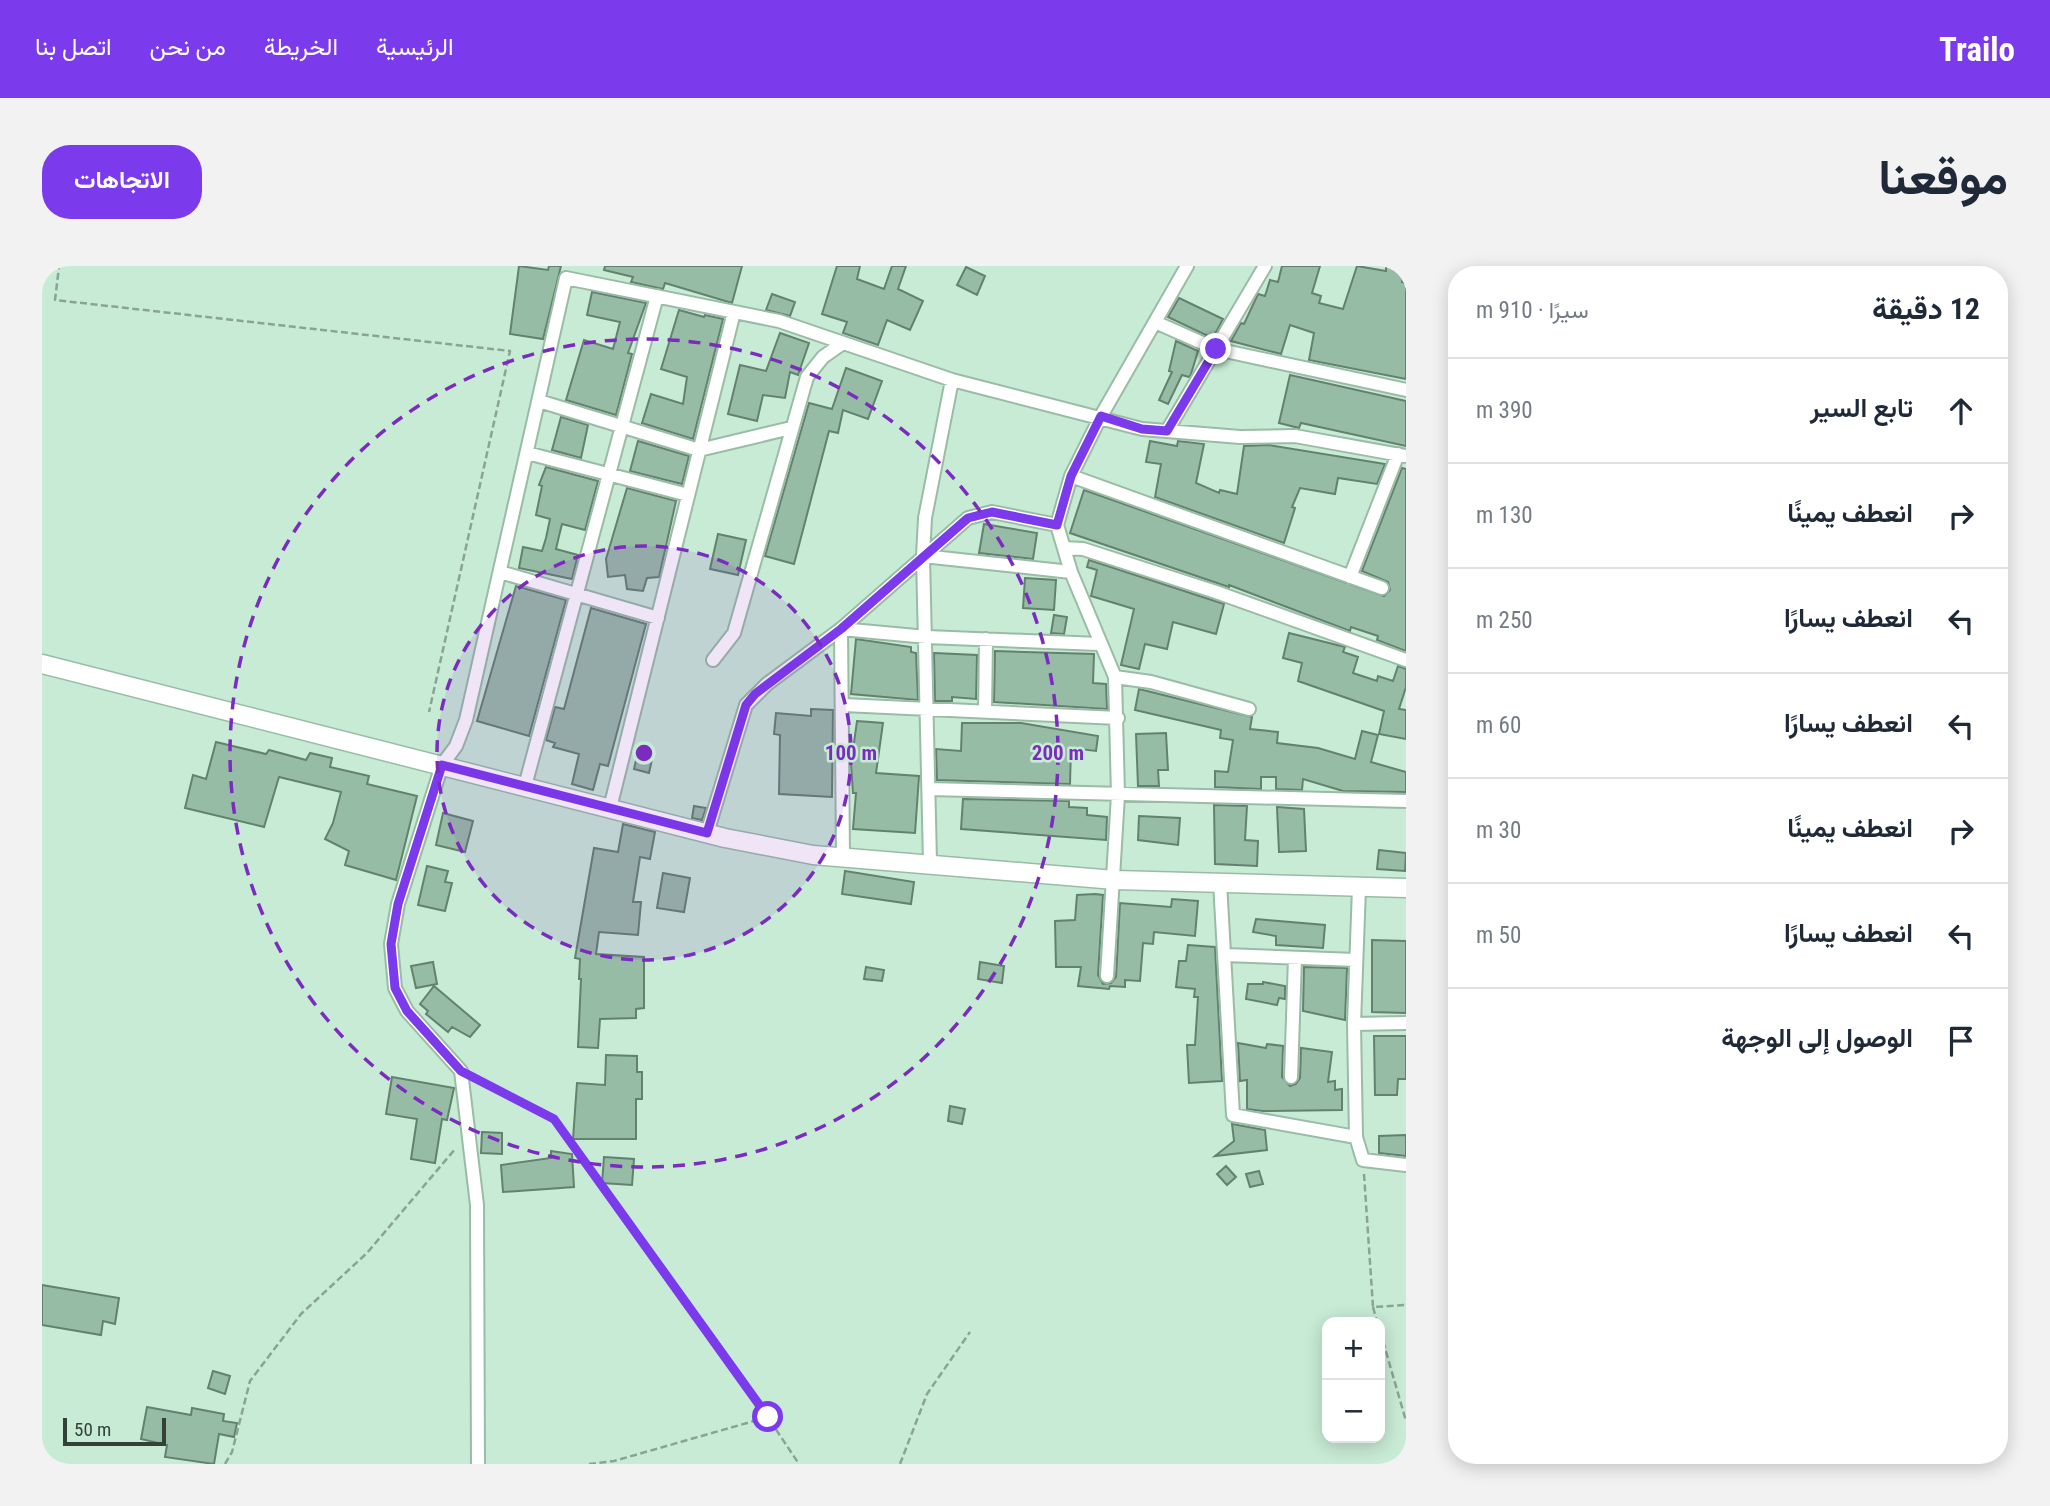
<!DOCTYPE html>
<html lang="ar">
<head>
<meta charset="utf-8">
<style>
	body { margin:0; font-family:"Roboto Condensed",Vazirmatn,sans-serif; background:#f2f2f3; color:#1f2937; direction:rtl }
	.controls { position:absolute; right:21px; bottom:21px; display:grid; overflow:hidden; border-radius:14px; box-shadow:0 4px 18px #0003 }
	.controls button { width:63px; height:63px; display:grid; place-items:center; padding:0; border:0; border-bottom:2px solid #e0e1e3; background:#fff; color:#1f2937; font:35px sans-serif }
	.scale { position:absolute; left:21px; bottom:18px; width:103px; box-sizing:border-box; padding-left:7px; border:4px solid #334138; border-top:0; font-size:19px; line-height:24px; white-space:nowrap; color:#334138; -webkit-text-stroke:5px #c8ebd5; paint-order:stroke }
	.stop { position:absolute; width:21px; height:21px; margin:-16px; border:5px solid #7c3aed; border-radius:50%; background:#fff }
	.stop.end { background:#7c3aed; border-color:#fff; box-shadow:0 2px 7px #0008 }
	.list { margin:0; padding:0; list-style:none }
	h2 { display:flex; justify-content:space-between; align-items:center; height:91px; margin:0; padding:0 28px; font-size:30px }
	h2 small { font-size:23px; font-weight:400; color:#747a83 }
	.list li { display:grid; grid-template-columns:46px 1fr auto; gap:21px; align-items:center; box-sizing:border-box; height:105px; padding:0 28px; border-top:2px solid #e0e1e3 }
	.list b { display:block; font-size:26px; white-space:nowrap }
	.list em { font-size:23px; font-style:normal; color:#747a83 }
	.icon { flex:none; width:38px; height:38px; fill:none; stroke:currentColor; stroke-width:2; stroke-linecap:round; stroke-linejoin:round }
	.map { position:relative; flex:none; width:1364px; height:1198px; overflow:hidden; direction:ltr; border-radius:28px }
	header { display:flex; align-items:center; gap:42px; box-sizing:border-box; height:98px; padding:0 35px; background:#7c3aed; color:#fff }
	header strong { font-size:33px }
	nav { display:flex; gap:38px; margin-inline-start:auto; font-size:24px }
	.intro { display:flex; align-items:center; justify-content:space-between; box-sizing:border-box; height:168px; padding:0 42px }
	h1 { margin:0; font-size:49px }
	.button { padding:18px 32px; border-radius:28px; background:#7c3aed; color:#fff; font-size:24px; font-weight:700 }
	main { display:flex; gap:42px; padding:0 42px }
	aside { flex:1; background:#fff; border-radius:28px; box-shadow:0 4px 18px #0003 }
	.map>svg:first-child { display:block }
	.building { fill:#97bca5; stroke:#62826e; stroke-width:2 }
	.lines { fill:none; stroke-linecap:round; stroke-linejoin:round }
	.minor-casing { stroke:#9abca7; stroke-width:16 }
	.secondary-casing { stroke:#9abca7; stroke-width:21 }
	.path { stroke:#8aa494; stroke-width:2.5; stroke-dasharray:7 3.5; stroke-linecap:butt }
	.minor { stroke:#fff; stroke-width:12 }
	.secondary { stroke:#fff; stroke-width:18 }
	.route { stroke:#7c3aed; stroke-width:9 }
	.ring { fill:none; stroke:#7b2cbf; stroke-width:3.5; stroke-dasharray:12 9 }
	.centre { fill:#7b2cbf; stroke:#c8ebd5; stroke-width:3.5 }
	.ring-label { font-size:21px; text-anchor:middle; font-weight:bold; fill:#7b2cbf; stroke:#c8ebd5; stroke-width:5; stroke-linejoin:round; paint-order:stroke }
</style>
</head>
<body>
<header>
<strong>Trailo</strong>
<nav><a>الرئيسية</a><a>الخريطة</a><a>من نحن</a><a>اتصل بنا</a></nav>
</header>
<div class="intro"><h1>موقعنا</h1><a class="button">الاتجاهات</a></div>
<main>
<aside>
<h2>12 دقيقة<small>سيرًا · 910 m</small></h2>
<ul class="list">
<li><svg class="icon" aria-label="ahead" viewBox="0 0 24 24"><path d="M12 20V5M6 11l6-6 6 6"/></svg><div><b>تابع السير</b></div><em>390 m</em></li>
<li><svg class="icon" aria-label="right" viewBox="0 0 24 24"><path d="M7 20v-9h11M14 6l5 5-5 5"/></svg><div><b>انعطف يمينًا</b></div><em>130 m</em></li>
<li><svg class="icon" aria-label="left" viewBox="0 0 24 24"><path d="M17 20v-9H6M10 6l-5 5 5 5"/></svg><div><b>انعطف يسارًا</b></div><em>250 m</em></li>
<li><svg class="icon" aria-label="left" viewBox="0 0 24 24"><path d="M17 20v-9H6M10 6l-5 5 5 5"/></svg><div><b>انعطف يسارًا</b></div><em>60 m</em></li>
<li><svg class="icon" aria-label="right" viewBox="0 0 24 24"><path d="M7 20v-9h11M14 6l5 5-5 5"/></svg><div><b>انعطف يمينًا</b></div><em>30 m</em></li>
<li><svg class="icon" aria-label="left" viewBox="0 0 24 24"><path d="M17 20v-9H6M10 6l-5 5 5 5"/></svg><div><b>انعطف يسارًا</b></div><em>50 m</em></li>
<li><svg class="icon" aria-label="arrive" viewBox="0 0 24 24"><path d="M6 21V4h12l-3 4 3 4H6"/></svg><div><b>الوصول إلى الوجهة</b></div></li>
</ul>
</aside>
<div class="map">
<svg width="1364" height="1198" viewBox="0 0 1364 1198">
	<rect width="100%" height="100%" fill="#c8ebd5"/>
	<!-- building -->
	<path class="building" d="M477 0 506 4 507 0H519L501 73 468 68Z
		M563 0H700L690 37 623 17 621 23 589 16 591 11 562 4Z
		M795 0H818L815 13 842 23 850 0H864L856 23 881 35 868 64 845 54 836 79 801 67 805 56 780 48Z
		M1240 0H1278L1270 27 1279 30 1277 37 1301 43 1315 0 1344 5V0H1364L1360 16 1364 17V113L1267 94 1272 67 1248 59 1239 88 1189 75 1199 57 1202 58 1216 28 1223 30 1228 14 1236 16Z
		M924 1 943 10 935 29 915 19Z
		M550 26 604 37 586 87 590 88 574 149 524 134 542 74 571 83 578 56 545 49Z
		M730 28 753 36 748 50 724 44Z
		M1137 32 1181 53 1172 70 1168 71 1126 51Z
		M637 44 662 51 663 49 681 53 651 173 600 157 609 128 641 138 645 111 619 103Z
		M738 67 767 77 756 109 748 106 743 132 721 129 715 155 686 148 698 99 724 105Z
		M1134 75 1156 85 1149 108 1147 111 1140 109 1126 138 1117 134 1130 106 1127 105Z
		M804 102 840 115 826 153 801 144 796 167 787 165 752 298 723 290 767 137 790 143Z
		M1248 109 1364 135V180L1259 157 1257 162 1237 157Z
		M519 151 546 159 539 192 510 184Z
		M596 175 647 190 640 218 588 205Z
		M1108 175 1135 180 1136 175 1162 178 1154 217 1177 227 1178 224 1195 228 1202 180 1227 179 1343 198 1335 218 1296 212 1293 228 1258 222 1250 241 1253 242 1242 277 1113 231 1119 198 1104 196Z
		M504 201 556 215 543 264 520 258 517 270 514 283 536 289 530 313 477 302 481 281 500 285 504 272 508 253 494 249 500 220 497 219Z
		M1360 202 1364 203V385L1335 374 1336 370 1309 361 1308 365 1187 319V321L1028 267 1042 224 1342 330 1348 324 1346 316 1320 305Z
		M585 222 634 235 617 311 605 312 601 325 585 323 583 309 566 311 564 293Z
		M942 258 995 267 991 293 937 287Z
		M676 268 704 274 696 309 668 303Z
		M1047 294 1182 338 1174 368 1131 356 1125 383 1103 378 1097 403 1079 399 1092 343 1049 330 1055 304 1045 301Z
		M983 312 1014 314 1012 344 981 342Z
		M474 320 524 334 487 470 435 455Z
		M549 342 604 358 566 500 558 498 551 524 530 518 537 488 511 481 513 477 504 474 513 441 522 443Z
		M1012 349 1025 351 1022 368 1009 367Z
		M1247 367 1303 381 1301 386 1316 391 1311 407 1335 415 1336 410 1351 415 1356 400 1364 403V421L1357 443 1364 444V473L1337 468 1342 445 1256 415 1260 397 1241 392Z
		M814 373 869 381V386L874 387 876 434 809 428Z
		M953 385 1052 388 1051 417 1064 418 1065 443 952 436Z
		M892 387 935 389 934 433 910 431V435H893Z
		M1097 423 1210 451 1208 463 1236 466 1235 477 1276 482 1313 493 1320 465 1336 469 1329 496 1364 506V526L1301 525 1261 513 1260 524 1234 523V511H1219V523L1173 521V505L1186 506 1191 474 1178 472 1179 464 1093 444Z
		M769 443 791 444 790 531 737 528 738 469 732 468 734 447 769 450Z
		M815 455 841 457 834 507 877 510 873 567 811 563 814 527H811L809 498Z
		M920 457H979L1056 470 1054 485 1029 482 1028 518 895 514 894 483 919 485Z
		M1124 467 1126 504H1116L1117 520H1096L1094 468Z
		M174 476 224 488 227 484 264 494 268 487 290 492 288 501 327 510 325 518 375 530 354 614 303 599 307 585 283 573 291 557 299 526 237 511 222 561 143 542 151 509 164 513Z
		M595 490 610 493 607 507 592 503Z
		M921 533 1027 535V541L1045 542V549L1065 551 1064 574 919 563Z
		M1172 539 1205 540 1203 574 1216 575 1215 600 1173 598Z
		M652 540 664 542 660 554 650 552Z
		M1235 541 1262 543 1264 585 1237 586Z
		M401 547 431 555 423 586 394 579Z
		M1097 550 1138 552 1136 579 1096 574Z
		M581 558 613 566 608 593 598 591 591 636H599L596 669 557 666 554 688 602 691V742L594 743V752L558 753 556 782 536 781 539 713H537L538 693 533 692 552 582 576 586Z
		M1337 584 1364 587 1363 605 1335 603Z
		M385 600 406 605 403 616 410 617 403 645 376 639Z
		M803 605 872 616 869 638 800 628Z
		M621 607 648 612 642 646 615 642Z
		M1053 628 1061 629 1056 709 1061 718 1069 717 1074 711 1078 637 1129 641 1130 633 1156 635 1153 670 1112 666 1111 678 1101 677 1098 715 1083 714V721L1068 720 1067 723 1036 720 1039 701H1014L1013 655 1033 654 1035 629Z
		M1214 653 1283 659 1281 682 1234 679V670L1211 666Z
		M1330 674 1364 675V747L1330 746Z
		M1146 679 1173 681 1180 815 1147 817 1145 779H1153L1156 731H1152L1153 723 1134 721 1137 695H1144Z
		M391 696 395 718 374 722 369 700Z
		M938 696 962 700 960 717 936 713Z
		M824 701 842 704 840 715 822 713Z
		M1262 701 1305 702 1303 754 1261 745Z
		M1221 716 1243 720V733L1237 732 1235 739 1204 733 1206 718H1221Z
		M392 720 438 759 428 771 410 761 406 766 384 748 386 745 378 738Z
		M1332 770H1364V813H1356L1355 829H1333Z
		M1196 777 1224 782 1225 778 1241 780 1240 811 1248 820 1254 818 1258 812 1259 782 1290 786 1286 816 1293 815V824L1300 823V844L1221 845 1205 843V814L1198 815Z
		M564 789 595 790V806H600V833H594V873H531L535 817 563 819Z
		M350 811 412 822 405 854 400 853 393 897 369 893 375 853 344 848Z
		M908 840 923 843 920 858 906 855Z
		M1190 858 1223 864 1225 884 1173 890 1192 875Z
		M440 866 460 867V888L439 887Z
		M1364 869V890L1337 887V870Z
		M509 885 530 888 532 921 461 926 459 899 509 892Z
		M562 891 592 893 590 919 560 917Z
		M1184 900 1194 911 1185 919 1175 908Z
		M1217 905 1221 918 1208 921 1204 908Z
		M0 1019 77 1032 73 1058 61 1055 59 1069 0 1059Z
		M171 1105 188 1110 183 1128 166 1122Z
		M105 1141 149 1149 150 1142 182 1148 181 1155 195 1157 192 1171 177 1168 172 1198 123 1191 125 1179 99 1173Z"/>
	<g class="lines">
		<!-- minor casing -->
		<g class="minor-casing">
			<path id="minor" d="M1113 56 1174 83 1364 124
				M497 135 657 184 749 162
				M1125 165 1223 0
				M485 187 646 229
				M1029 210 1340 322
				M1022 282 1041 283 1174 326 1364 394
				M881 290 883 252 910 114
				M458 306 616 352
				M1308 311 1356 188
				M671 394 692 367 765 111 781 91 801 77
				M1073 411 1109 416 1207 443
				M802 439 1076 452
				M943 446 944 373
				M483 520 615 30
				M887 523 1364 535
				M568 542 692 46
				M665 567 704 439 725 418 799 363 885 371 1057 378
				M801 591 799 363 926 252 950 246 1015 259
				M888 596 881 290 1029 306
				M1178 616 1191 849 1314 871
				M1317 622 1312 758 1314 871 1321 894 1364 899
				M1183 689 1314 694
				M1065 710 1076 529 1073 411 1029 306 1015 259 1029 210 1059 150 1145 0
				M1312 758 1364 757
				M1249 811 1253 692
				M436 1198 435 939 419 805 365 745 353 722 349 678 356 638 400 499 414 480 424 454 524 12 737 55 910 114 1100 163 1198 171 1253 170 1364 190"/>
		</g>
		<!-- secondary casing -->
		<g class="secondary-casing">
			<path id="secondary" d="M0 398 683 572 771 589 1073 614 1364 622"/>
		</g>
		<!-- path -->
		<path class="path" d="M2 0 17 1 13 34 468 85 387 446
			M431 811 512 854 707 1123 757 1198
			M1322 908 1331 1041 1364 1039
			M1331 1041 1335 1056
			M1338 1065 1364 1155
			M183 1198 190 1186 208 1115 259 1048 325 987 414 882
			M547 1198 572 1195 726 1151
			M858 1198 885 1128 928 1066"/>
		<!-- minor -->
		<use href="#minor" class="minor"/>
		<!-- secondary -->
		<use href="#secondary" class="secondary"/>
	</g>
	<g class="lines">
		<!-- route -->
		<path class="route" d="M726 1151 512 853 419 805 365 745 353 722 349 678 356 638 400 499 665 567 704 439 713 428 799 363 926 252 950 246 1015 259 1029 210 1059 150 1100 163 1125 165 1174 83"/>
	</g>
	<!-- distance rings -->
	<circle cx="602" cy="487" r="207" fill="#7b2cbf" fill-opacity=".12"/>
	<g class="ring">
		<circle cx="602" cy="487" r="207"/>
		<circle cx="602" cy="487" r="414"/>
	</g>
	<circle cx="602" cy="487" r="10" class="centre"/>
	<g class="ring-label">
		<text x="809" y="494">100 m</text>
		<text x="1016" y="494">200 m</text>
	</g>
</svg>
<div class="controls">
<button>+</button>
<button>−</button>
</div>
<div class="scale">50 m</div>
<div class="stop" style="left:726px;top:1151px"></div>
<div class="stop end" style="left:1174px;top:83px"></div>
</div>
</main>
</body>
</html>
